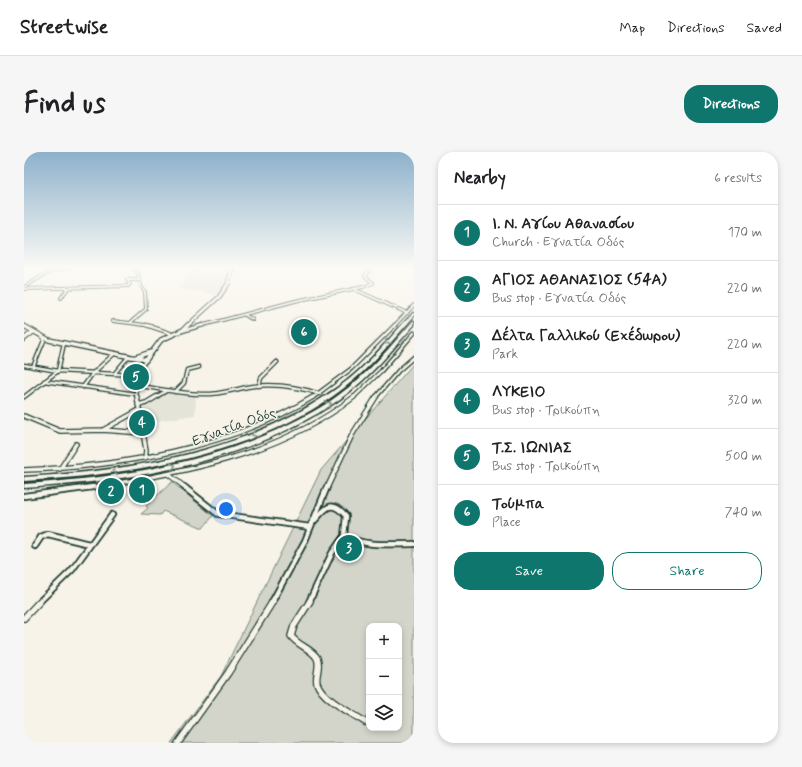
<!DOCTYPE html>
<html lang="en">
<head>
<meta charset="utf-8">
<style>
	body { margin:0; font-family:Mynerve,sans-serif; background:#f6f6f6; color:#202124 }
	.controls { position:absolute; right:12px; bottom:12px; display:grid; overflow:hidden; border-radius:8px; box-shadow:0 2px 6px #0003 }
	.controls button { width:36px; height:36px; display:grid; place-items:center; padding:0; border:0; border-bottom:1px solid #e0e0e0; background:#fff; color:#202124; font:20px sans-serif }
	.you { position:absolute; left:202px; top:357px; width:14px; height:14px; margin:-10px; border:3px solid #fff; border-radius:50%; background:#1a73e8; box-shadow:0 0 0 6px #1a73e833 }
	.badge { display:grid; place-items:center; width:26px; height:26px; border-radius:50%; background:#0f766e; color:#fff; font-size:13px; font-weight:700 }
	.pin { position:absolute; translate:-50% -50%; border:2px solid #fff; box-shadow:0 1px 4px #0006 }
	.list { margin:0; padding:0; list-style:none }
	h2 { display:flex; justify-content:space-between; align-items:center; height:52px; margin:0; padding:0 16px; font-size:17px }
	h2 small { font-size:13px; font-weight:400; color:#757577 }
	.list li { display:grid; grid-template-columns:26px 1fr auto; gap:12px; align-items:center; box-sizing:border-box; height:56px; padding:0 16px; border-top:1px solid #e0e0e0 }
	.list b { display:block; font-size:15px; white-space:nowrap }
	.list p { margin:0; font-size:13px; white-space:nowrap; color:#757577 }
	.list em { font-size:13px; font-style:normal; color:#757577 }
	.actions { display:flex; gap:8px; padding:12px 16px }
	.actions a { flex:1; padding:9px 0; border:1px solid #0f766e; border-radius:16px; text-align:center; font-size:14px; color:#0f766e }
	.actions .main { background:#0f766e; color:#fff }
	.icon { flex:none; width:22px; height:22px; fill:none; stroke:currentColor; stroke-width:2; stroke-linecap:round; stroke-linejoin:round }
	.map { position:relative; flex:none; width:390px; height:591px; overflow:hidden; border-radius:16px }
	header { display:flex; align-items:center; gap:24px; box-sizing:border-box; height:56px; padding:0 20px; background:#fff; border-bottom:1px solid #e0e0e0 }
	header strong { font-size:19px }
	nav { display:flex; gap:22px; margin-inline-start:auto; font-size:14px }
	.intro { display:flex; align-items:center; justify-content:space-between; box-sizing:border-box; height:96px; padding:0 24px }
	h1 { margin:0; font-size:28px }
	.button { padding:10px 18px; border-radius:16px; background:#0f766e; color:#fff; font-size:14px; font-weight:700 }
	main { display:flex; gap:24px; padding:0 24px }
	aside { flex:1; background:#fff; border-radius:16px; box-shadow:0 2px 6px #0003 }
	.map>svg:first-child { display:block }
	.built { fill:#e5e4d9 }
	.green { fill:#d3d5ca; stroke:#79897f; fill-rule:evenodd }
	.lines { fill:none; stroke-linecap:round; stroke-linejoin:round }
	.minor-far4-casing { stroke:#1f3d34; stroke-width:4 }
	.minor-far3-casing { stroke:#1f3d34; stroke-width:5 }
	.minor-far2-casing { stroke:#1f3d34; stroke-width:6 }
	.minor-far1-casing { stroke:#1f3d34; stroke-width:8 }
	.minor-casing { stroke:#1f3d34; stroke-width:8 }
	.tertiary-far1-casing { stroke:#1f3d34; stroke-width:5 }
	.tertiary-casing { stroke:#1f3d34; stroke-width:6 }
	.motorway-casing { stroke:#1f3d34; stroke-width:3 }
	.minor-far4 { stroke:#f7f3e8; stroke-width:2 }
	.minor-far3 { stroke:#f7f3e8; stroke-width:2.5 }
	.minor-far2 { stroke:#f7f3e8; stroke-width:3.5 }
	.minor-far1 { stroke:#f7f3e8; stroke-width:4.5 }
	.minor { stroke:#f7f3e8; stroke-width:5.5 }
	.tertiary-far1 { stroke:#f7f3e8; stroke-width:3 }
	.tertiary { stroke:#f7f3e8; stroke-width:3.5 }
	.motorway { fill:#f7f3e8; fill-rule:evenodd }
	.wall { fill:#a1a69d; stroke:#1f3d34 }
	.shaded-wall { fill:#83877f; stroke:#1f3d34 }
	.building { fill:#bbc1b6; stroke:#1f3d34 }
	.oneway { stroke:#8b988e }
	.labels { text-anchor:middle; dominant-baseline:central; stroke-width:3; stroke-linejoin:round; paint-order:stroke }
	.street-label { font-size:14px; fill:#1f3d34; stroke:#f7f3e8 }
</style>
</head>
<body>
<header>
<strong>Streetwise</strong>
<nav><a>Map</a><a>Directions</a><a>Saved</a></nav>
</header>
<div class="intro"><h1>Find us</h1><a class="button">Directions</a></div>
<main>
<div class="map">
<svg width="390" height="591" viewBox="0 0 390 591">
	<rect width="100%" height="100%" fill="#f7f3e8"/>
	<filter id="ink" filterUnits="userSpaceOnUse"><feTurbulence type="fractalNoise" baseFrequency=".025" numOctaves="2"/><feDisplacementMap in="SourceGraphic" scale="8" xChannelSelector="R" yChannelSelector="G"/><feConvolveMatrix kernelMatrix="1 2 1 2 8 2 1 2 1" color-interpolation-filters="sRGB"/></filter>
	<g filter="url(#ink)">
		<!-- built -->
		<path class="built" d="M166 117 205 121 201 133 195 143 153 137 162 127Z
			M141 242H172L171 263 120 271 117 254Z"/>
		<!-- green -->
		<path class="green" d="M390 211V591H147L197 524 297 318ZM345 474H375V576H345Z
			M148 330 189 364 179 376 139 359 136 363 117 362 124 356 122 354Z"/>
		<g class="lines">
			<!-- minor-far4 casing -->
			<g class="minor-far4-casing">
				<path id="minor-far4" d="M111 116 115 124 117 134 121 140 122 157 106 171 128 174
					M0 135 27 119 45 116
					M0 137 104 134 106 132 103 128H115
					M332 138 383 161
					M37 146 44 136
					M221 163 229 168
					M89 169 106 171
					M176 174 271 149 339 135 349 131 341 124 347 116
					M370 174 390 153"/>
			</g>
			<!-- minor-far3 casing -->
			<g class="minor-far3-casing">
				<path id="minor-far3" d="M122 173 146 181 147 183
					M158 179 179 173
					M0 213 34 219 111 223
					M9 215 21 186
					M90 222 105 204
					M20 229 112 242
					M111 233C136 237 162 243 187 242 199 241 211 238 223 235 248 231 272 234 296 242
					M235 234 237 226 253 210
					M59 235 69 221 91 201
					M151 240 160 231 163 218 175 215
					M0 245 34 219 40 191
					M113 246C110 225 109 226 122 208
					M130 246 142 239
					M288 246 327 217 371 173
					M329 246 357 219 390 181
					M351 246 375 218 390 205"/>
			</g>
			<!-- minor-far2 casing -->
			<g class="minor-far2-casing">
				<path id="minor-far2" d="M113 245 122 298 121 306
					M114 253 122 251 132 245
					M0 264 36 279 79 278 118 281
					M79 278 115 258
					M36 317 52 292
					M0 318C96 315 206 296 289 245
					M144 322 162 336
					M63 336C154 322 255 304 330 245
					M303 336 328 283 352 245"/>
			</g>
			<!-- minor-far1 casing -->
			<g class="minor-far1-casing">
				<path id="minor-far1" d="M160 335 194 362 286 375
					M0 344 69 335
					M288 371C300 360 305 344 322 364L320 384C342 395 366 392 390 392
					M11 394 17 385 24 382 65 392
					M15 450 48 418 88 363
					M248 450 281 389 303 335
					M285 450 308 401 320 384"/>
			</g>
			<!-- minor casing -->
			<g class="minor-casing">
				<path id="minor" d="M286 449 270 474 267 484C274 494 287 496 293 506 297 514 291 523 293 531 298 547 328 561 341 570
					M0 466 16 449
					M154 591 204 521 249 449"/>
			</g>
			<!-- tertiary-far1 casing -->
			<g class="tertiary-far1-casing">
				<path id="tertiary-far1" d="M163 174 195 145 204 132 208 116"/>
			</g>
			<!-- tertiary casing -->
			<g class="tertiary-casing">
				<path id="tertiary" d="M0 174 25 188 122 208 137 188 159 178 164 173
					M0 187 9 180
					M112 205 127 200"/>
			</g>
			<!-- motorway casing -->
			<g class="motorway-casing">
				<path id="motorway" d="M389 161H390V164C368 189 347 215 320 236 233 303 107 323 0 329V325C109 319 225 300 316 234 344 214 365 186 389 161Z
					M389 169H390V173C368 198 347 224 320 244 303 257 284 267 265 277 183 317 90 330 0 336V332C89 326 180 313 261 274 280 265 299 255 316 242 344 222 366 195 389 169Z"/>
			</g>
			<!-- minor-far4 -->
			<use href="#minor-far4" class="minor-far4"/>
			<!-- minor-far3 -->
			<use href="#minor-far3" class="minor-far3"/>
			<!-- minor-far2 -->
			<use href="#minor-far2" class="minor-far2"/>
			<!-- minor-far1 -->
			<use href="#minor-far1" class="minor-far1"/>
			<!-- minor -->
			<use href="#minor" class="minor"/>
			<!-- tertiary-far1 -->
			<use href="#tertiary-far1" class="tertiary-far1"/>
			<!-- tertiary -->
			<use href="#tertiary" class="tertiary"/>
			<!-- motorway -->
			<use href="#motorway" class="motorway"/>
		</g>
		<!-- wall -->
		<path class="wall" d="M109 333 126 335V339L121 344 109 338Z"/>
		<!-- shaded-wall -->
		<path class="shaded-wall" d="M126 335V339L121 344 120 340Z"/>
		<!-- building -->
		<path class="building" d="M114 328 126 335 120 340 109 333Z"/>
		<!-- one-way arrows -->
		<defs><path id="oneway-chevron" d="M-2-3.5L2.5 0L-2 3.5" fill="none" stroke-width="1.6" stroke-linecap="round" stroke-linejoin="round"/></defs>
		<g class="oneway">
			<use href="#oneway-chevron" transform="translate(363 190) rotate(133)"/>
			<use href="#oneway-chevron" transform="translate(305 252) rotate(-34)"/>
			<use href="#oneway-chevron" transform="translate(230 282) rotate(159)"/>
			<use href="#oneway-chevron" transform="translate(149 314) rotate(-14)"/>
			<use href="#oneway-chevron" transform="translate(91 319) rotate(171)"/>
		</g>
	</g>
	<!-- sky -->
	<linearGradient id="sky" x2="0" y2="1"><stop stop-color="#8db1cc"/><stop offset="0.58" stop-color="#fbfaf5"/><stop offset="1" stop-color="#fbfaf5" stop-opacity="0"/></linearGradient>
	<rect width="390" height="199" fill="url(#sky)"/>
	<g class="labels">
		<!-- street labels -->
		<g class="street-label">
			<text transform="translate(210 275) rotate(-20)">Εγνατία Οδός</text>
		</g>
	</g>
</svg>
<div class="controls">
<button>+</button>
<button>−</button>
<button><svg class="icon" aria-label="layers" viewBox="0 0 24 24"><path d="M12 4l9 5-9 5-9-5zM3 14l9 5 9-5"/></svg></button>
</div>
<div class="you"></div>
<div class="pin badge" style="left:118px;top:338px">1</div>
<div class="pin badge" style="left:87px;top:339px">2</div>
<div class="pin badge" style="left:325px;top:396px">3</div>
<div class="pin badge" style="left:118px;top:271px">4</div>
<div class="pin badge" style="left:112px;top:225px">5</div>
<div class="pin badge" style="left:280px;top:180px">6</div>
</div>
<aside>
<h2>Nearby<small>6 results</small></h2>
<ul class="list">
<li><span class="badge">1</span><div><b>Ι. Ν. Αγίου Αθανασίου</b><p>Church · Εγνατία Οδός</p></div><em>170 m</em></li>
<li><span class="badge">2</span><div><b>ΑΓΙΟΣ ΑΘΑΝΑΣΙΟΣ (54Α)</b><p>Bus stop · Εγνατία Οδός</p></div><em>220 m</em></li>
<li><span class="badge">3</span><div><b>Δέλτα Γαλλικού (Εχέδωρου)</b><p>Park</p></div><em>220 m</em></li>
<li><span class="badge">4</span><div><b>ΛΥΚΕΙΟ</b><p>Bus stop · Τρικούπη</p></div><em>320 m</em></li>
<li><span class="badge">5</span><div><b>Τ.Σ. ΙΩΝΙΑΣ</b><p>Bus stop · Τρικούπη</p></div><em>500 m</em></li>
<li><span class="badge">6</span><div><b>Τούμπα</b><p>Place</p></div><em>740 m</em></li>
</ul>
<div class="actions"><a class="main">Save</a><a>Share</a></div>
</aside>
</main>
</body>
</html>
